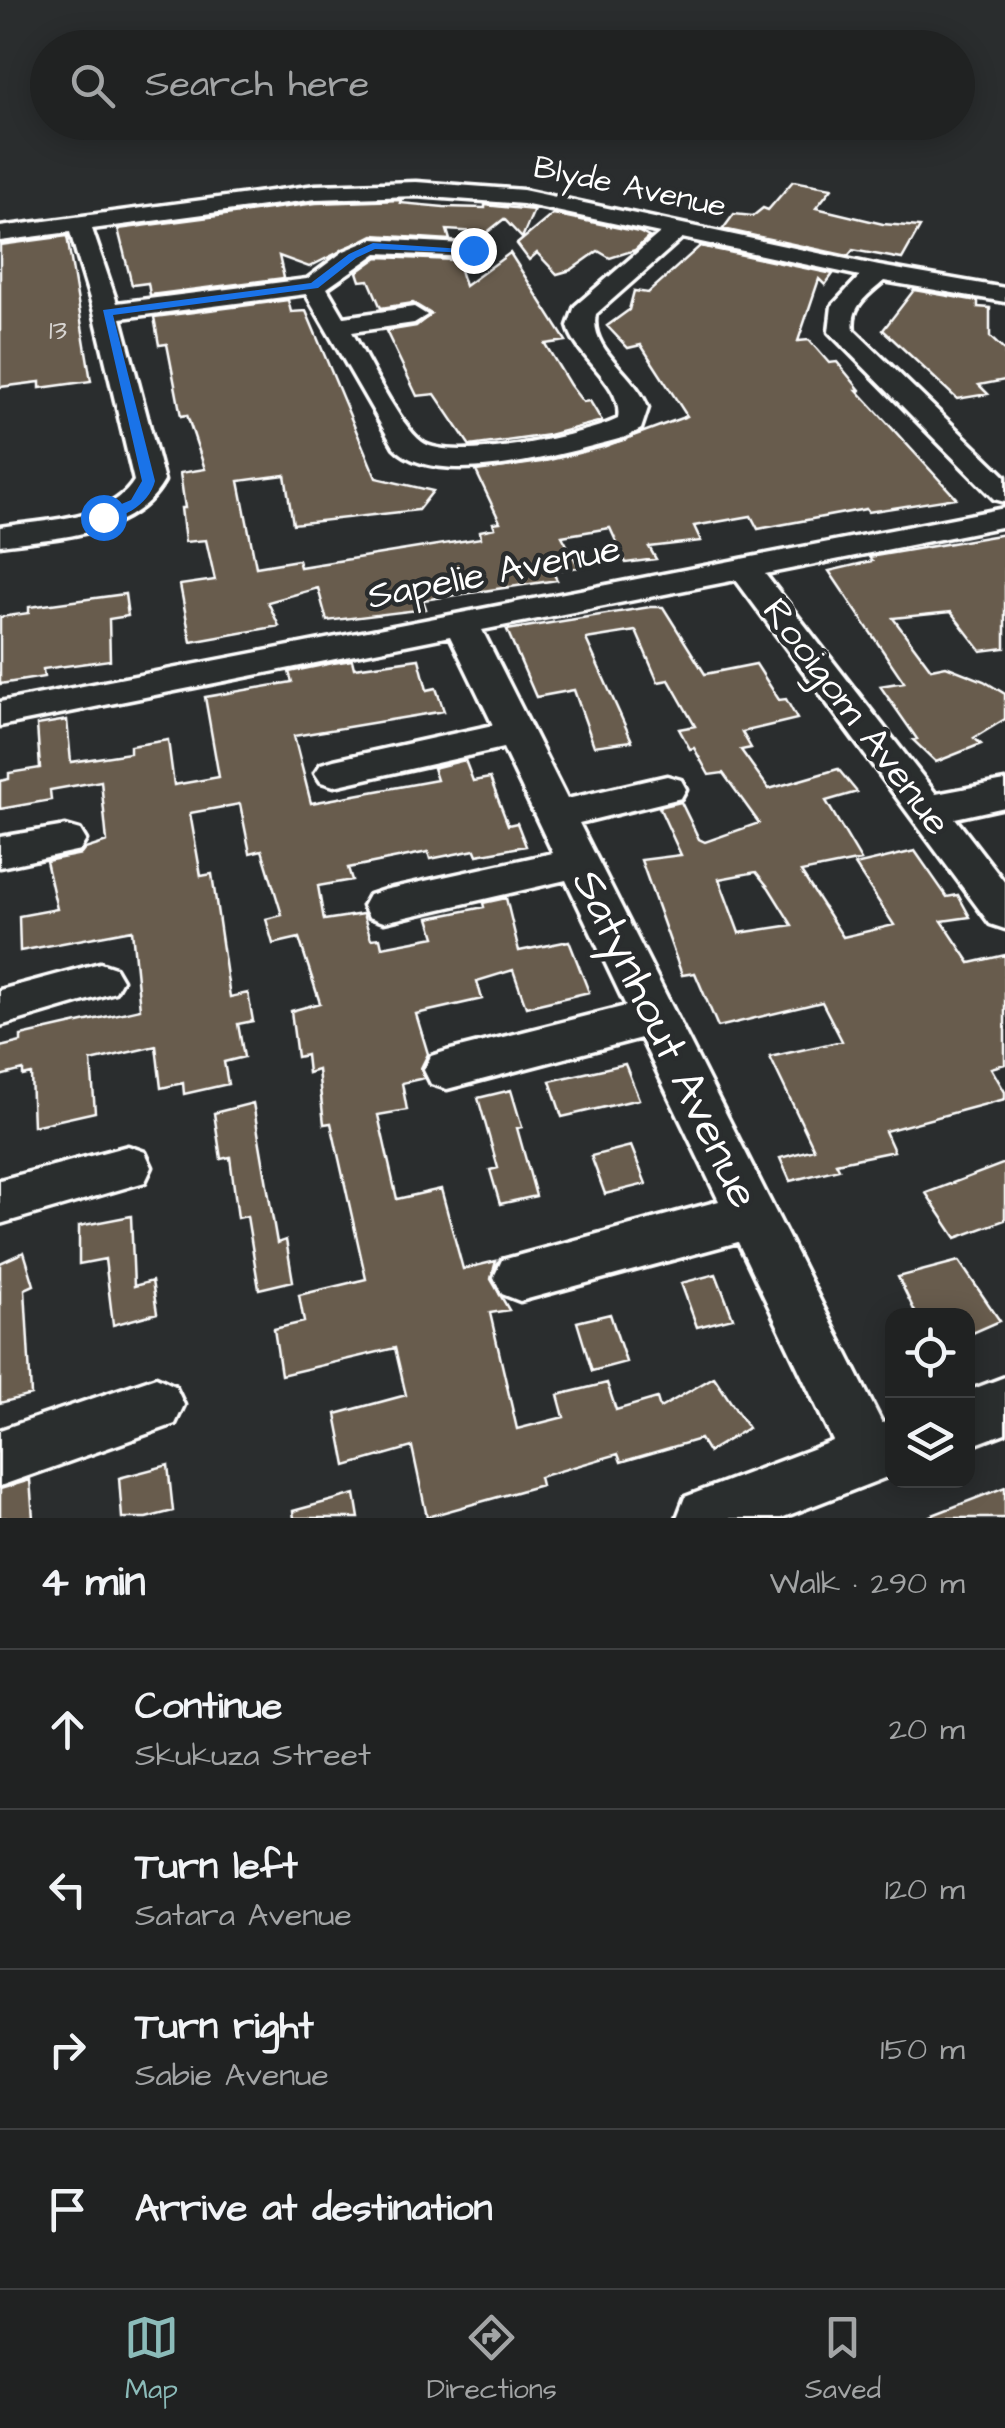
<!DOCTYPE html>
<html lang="en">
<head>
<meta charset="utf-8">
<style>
	body { margin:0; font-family:"Architects Daughter",sans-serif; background:#282a2a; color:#f1f3f6 }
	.controls { position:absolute; right:30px; bottom:30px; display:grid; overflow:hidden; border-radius:20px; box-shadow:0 5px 25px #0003 }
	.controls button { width:90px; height:90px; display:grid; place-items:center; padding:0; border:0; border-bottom:2px solid #3d3f40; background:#202222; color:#f1f3f6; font:50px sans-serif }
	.stop { position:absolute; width:30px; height:30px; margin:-22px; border:8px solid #1a73e8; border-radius:50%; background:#fff }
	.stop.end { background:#1a73e8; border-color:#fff; box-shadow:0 2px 10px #0008 }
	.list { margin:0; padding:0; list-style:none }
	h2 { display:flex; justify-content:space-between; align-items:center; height:130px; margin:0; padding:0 40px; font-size:42px }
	h2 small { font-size:32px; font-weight:400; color:#a2a4a5 }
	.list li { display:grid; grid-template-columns:65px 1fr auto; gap:30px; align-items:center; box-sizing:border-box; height:160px; padding:0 40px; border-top:2px solid #3d3f40 }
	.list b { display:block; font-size:38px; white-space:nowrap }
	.list p { margin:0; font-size:32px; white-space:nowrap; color:#a2a4a5 }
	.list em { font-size:32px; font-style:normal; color:#a2a4a5 }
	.icon { flex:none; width:55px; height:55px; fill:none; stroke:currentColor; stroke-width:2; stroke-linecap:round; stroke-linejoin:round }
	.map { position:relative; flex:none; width:1005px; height:1518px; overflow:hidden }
	.search { position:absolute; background:#202222; box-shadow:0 5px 25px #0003; left:30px; right:30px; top:30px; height:110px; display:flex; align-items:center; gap:25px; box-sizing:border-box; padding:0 35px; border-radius:55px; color:#a2a4a5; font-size:38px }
	.sheet { height:770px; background:#202222 }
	nav { display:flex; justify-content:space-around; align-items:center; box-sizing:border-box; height:140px; border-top:2px solid #3d3f40; background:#202222; font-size:28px; color:#a2a4a5 }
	nav a { display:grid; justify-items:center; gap:5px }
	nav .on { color:#8bbbb9 }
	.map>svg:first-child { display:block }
	.building { fill:#675c4e; stroke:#fff; stroke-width:2.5; fill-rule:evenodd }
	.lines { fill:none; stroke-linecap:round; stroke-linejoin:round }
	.minor-casing { stroke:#fff; stroke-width:7 }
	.minor { fill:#2a2d2e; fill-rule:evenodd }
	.route { fill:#1a73e8 }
	.labels { text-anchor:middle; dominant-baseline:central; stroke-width:9; stroke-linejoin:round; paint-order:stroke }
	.far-number-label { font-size:28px; fill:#d9d6d3 }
	.far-street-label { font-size:32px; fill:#fff; stroke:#2a2d2e }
	.street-label { font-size:38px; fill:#fff; stroke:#2a2d2e }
	.near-street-label { font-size:45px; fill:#fff; stroke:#2a2d2e }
</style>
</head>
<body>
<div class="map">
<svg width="1005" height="1518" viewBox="0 0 1005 1518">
	<rect width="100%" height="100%" fill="#2a2d2e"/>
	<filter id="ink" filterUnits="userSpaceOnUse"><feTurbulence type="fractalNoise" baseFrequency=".01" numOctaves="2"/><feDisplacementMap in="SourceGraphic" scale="20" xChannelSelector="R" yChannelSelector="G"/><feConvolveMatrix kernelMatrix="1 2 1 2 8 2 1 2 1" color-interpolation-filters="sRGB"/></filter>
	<g filter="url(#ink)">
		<!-- building -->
		<path class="building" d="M793 181 832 188 816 208 883 224 920 227 902 259 853 250 848 256 723 229 734 214 753 216 763 208 768 210Z
			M401 200 400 203 444 207 485 208V205L534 210 522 238 504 219 476 241 478 232 447 230 450 240 373 235 309 267 279 256 284 278 150 295 148 283 132 285 118 229 316 203Z
			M553 214 639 232 649 237 635 250 610 258 598 251 571 270 557 274 537 253 529 260 517 244Z
			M67 236 91 381 40 388V382L0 387V245Z
			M700 246 833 274 825 285 819 279 798 341 809 340 829 363 837 362 860 390H857L956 498 868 512 866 509 758 529 751 516 694 526 701 541 649 547 656 559 626 563 610 528 562 536 579 567 552 571 557 580 423 600 426 609 327 621 318 588 268 602 279 626 191 642 180 585 215 580 206 540 185 542 181 508H185L180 473 205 469 187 415 181 416 167 344 159 345 154 317 288 300 291 312 306 311 376 478 433 491 418 510 293 524 285 475 239 481 256 567 298 560 300 567 481 538 480 531 495 528 493 523 500 522 476 471 541 462 603 447 687 416 641 345 628 348 607 326 629 310 634 291 648 293Z
			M510 253 566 341 545 344 570 385 583 402 590 401 602 421 549 435 470 446 435 394 417 396 386 331 416 326 431 314 413 303 381 308 369 280 360 281 357 272 378 257 457 260 465 286Z
			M914 290 978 301V307L990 308V337L1005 351V380L979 385 988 394 957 399 883 330Z
			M1005 534V648L981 651 951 612 893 618 931 669 946 666 984 681 1005 694V719L974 738 981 744 936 762 913 740 917 739 880 686 904 682 829 571 872 561 869 557Z
			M125 594 128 616 109 619 110 660 43 669 44 677 0 684V617L29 613V607Z
			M650 607H663L705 674 756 664 779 700 786 699 797 719 742 732 751 748 741 750 769 789 838 769 857 792 826 801 861 860 801 872 843 937 894 925 855 865 915 851 947 897 958 895 970 917 942 921 970 963 1005 955V1064L991 1068 1005 1092V1099L885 1131 894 1151 836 1163 839 1169 790 1181 780 1158 814 1149 770 1057 842 1041 822 1002 718 1027 695 973 682 975 641 860 681 855 659 807 681 802 699 839 705 842 759 823 723 773 709 775 694 748 690 749 679 729 695 726 669 680 658 682 636 631 586 639 632 741 594 746 574 690 536 697 507 630ZM756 872 769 888 792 925 739 933 719 879Z
			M419 659 427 690 436 688 444 711 294 736 311 803 437 780 433 768 465 760 473 781 490 778 508 825 517 823 526 846 477 855 475 850 430 859 428 852 348 868 352 880 318 886 324 920 363 914 371 939 380 938 382 947 435 937 429 918 484 907 483 903 506 898 519 951 569 941 589 992 526 1007 513 970 477 981 482 999 416 1014 428 1054 421 1068 424 1078 402 1083 407 1110 378 1115 397 1199 441 1189 463 1269 496 1261 491 1279 509 1310 490 1313 517 1429 564 1417 558 1395 607 1383 616 1410 657 1398 660 1408 714 1377 748 1428 708 1452 700 1439 621 1462 618 1454 539 1477 541 1485 427 1517 412 1447 346 1466 336 1414 406 1395 395 1348 281 1375 274 1329 304 1322 299 1295 366 1279 331 1123 324 1124 318 1070 308 1073 306 1055 297 1057 291 1011 320 1003 299 938 273 944 266 919 282 915 262 850 250 853 240 804 190 813 201 876 212 874 230 997 248 993 253 1021 238 1024 244 1057 224 1062 228 1084 184 1094 183 1083 161 1088 156 1046 91 1061 95 1112 33 1126 31 1074 23 1076V1070L0 1076V1047L21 1042V1036L140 1009 132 930 20 951 19 916 57 909 46 861 81 854 85 849 107 842 101 781 50 790 51 800 0 809V781L9 779V773L40 768 37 725 67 720 71 762 130 753V746L168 740 174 785 219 777 205 697 292 682 289 672 333 663 352 660 354 668Z
			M625 1064 639 1099 562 1117 550 1081Z
			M511 1090 522 1127 517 1128 536 1196 500 1204 490 1170 498 1168 478 1098Z
			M253 1103 277 1243 286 1240 293 1281 259 1289 247 1216 238 1218 230 1157 221 1159 214 1113Z
			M631 1146 646 1184 605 1194 591 1156Z
			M1005 1163V1220L956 1238 926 1193Z
			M131 1216 134 1286 152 1281 157 1313 113 1325 105 1259 79 1264V1226Z
			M24 1252 34 1285 25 1289 31 1395 0 1403V1263Z
			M959 1261 1000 1321 968 1335V1316H917L898 1277Z
			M716 1274 733 1318 697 1327 681 1283Z
			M610 1314 626 1362 592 1371 577 1322Z
			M168 1465 173 1511 146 1518H122L119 1478Z
			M30 1480 33 1518H0V1489Z
			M1005 1487V1518H931L930 1516Z
			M355 1494 359 1518H294L293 1511Z"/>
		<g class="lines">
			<!-- minor casing -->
			<g class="minor-casing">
				<path id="minor" d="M416 182 523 190 879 266 1005 288V302L884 281C868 295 850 306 854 330L1005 476V502L994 499 829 332 832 306 860 276 682 238 596 314C588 350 636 374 648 408L641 429 626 437C571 451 438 493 394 447L306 294 121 318 164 481C133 537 57 537 0 545V527C41 520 110 521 134 481L94 312 70 232 0 241V227L316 185ZM416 196 523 204 660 233 575 306 568 326C577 360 624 383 618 419 586 435 451 464 422 442 399 425 367 359 352 332L414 323 427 315 414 307 344 317 327 288 377 253 473 257 485 250 481 245 373 239 344 251 307 279 117 303 92 229 316 199Z
					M1005 508V526L765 574 936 794 1005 781V807L955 818 1005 883V929L990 924 736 580 482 630 567 799 667 776 681 780 686 789 681 798 579 823 882 1423 892 1421V1475L781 1518H677L685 1497 833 1441 738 1242 520 1301 502 1294 494 1277 502 1260 719 1201 641 1038 447 1089 431 1084 424 1070 431 1056 447 1051 626 1006 566 880 384 922 369 917 363 906 369 895 384 890 553 853 503 748 334 786 321 782 315 773 321 764 334 760 493 725 450 636 0 726V702Z
					M66 826 80 830 86 840 80 850 0 867V837Z
					M100 963 115 968 122 980 115 992 0 1026V990Z
					M128 1146 145 1152 152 1167 145 1182 0 1224V1180Z
					M156 1377 175 1386 184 1405 175 1424 0 1486V1430Z
					M1005 1377V1433L968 1447V1391Z"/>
			</g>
			<!-- minor -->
			<use href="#minor" class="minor"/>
		</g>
	</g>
	<!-- route -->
	<path class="route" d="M373 243 478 250 473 253 375 249 356 258 318 288 113 315 155 481C149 505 122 520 98 520V514L131 500 142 481 103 310 311 283 349 254Z"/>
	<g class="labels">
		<!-- far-number labels -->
		<g class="far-number-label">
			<text x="58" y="330">13</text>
		</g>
		<!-- far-street labels -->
		<g class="far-street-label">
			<text transform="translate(630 187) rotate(12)">Blyde Avenue</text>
		</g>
		<!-- street labels -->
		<g class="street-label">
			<text transform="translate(494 573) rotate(-11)">Sapelie Avenue</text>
			<text transform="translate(856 717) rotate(53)">Rooigom Avenue</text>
		</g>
		<!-- near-street labels -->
		<g class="near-street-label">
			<text transform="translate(665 1039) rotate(64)">Satynhout Avenue</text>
		</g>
	</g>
</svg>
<div class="controls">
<button><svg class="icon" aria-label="locate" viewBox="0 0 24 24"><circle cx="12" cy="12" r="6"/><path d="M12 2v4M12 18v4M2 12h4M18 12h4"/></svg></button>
<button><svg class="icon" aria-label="layers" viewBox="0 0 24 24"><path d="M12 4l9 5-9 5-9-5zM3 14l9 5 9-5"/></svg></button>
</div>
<div class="stop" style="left:103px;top:517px"></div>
<div class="stop end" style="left:473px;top:250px"></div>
<div class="search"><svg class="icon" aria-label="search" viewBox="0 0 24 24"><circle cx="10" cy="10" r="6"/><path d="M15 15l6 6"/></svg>Search here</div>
</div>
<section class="sheet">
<h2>4 min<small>Walk · 290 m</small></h2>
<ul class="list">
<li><svg class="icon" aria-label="ahead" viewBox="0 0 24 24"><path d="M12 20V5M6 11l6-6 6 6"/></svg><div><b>Continue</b><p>Skukuza Street</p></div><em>20 m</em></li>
<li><svg class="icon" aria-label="left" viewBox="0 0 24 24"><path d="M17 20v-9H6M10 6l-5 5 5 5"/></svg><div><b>Turn left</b><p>Satara Avenue</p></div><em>120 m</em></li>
<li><svg class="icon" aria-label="right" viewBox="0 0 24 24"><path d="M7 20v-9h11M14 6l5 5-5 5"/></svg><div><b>Turn right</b><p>Sabie Avenue</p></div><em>150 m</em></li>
<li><svg class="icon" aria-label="arrive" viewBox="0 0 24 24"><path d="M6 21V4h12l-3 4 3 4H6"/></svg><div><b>Arrive at destination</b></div></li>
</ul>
</section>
<nav>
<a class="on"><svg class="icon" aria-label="map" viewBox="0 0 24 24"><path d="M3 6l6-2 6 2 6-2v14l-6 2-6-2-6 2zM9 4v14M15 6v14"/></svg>Map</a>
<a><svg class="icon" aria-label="directions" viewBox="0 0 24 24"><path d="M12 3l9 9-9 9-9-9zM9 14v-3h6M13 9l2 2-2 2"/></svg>Directions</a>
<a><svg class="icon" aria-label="saved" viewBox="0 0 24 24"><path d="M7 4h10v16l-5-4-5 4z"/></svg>Saved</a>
</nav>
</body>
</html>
